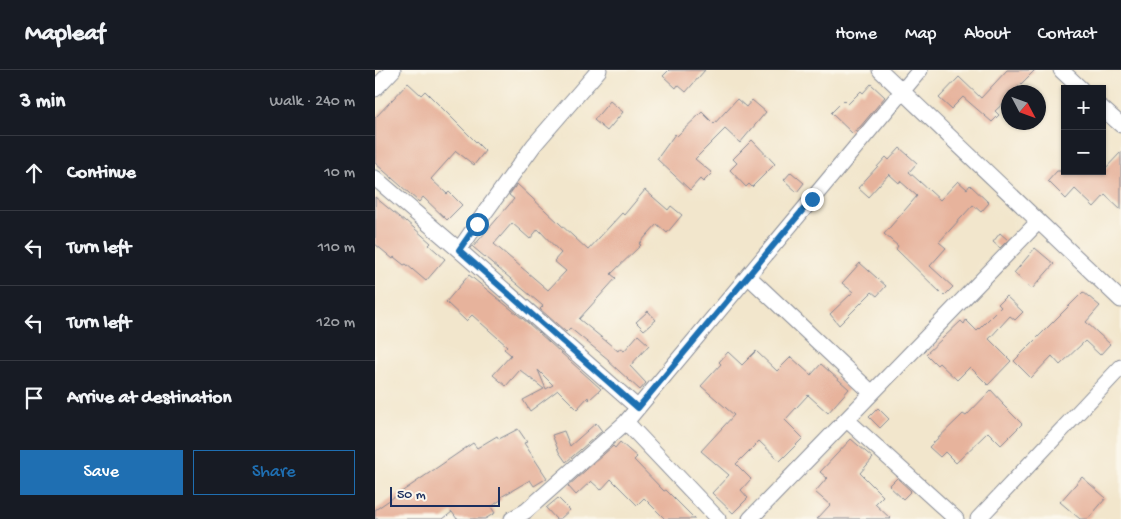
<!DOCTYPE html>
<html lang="en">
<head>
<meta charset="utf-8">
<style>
	body { margin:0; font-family:"Gochi Hand",sans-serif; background:#20242c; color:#f1f3f6 }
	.controls { position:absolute; right:15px; top:15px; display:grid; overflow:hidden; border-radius:0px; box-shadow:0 1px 4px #0004 }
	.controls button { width:45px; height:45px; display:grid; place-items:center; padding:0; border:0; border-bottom:1px solid #363941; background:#171b24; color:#f1f3f6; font:25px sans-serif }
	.compass { position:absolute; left:626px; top:15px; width:45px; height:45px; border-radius:50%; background:#171b24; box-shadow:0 1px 4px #0004; rotate:131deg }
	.scale { position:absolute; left:15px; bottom:12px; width:110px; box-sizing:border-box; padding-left:5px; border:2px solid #1b2f5e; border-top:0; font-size:14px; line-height:18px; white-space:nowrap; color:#1b2f5e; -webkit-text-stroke:4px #fbf7ec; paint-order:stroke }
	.stop { position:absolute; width:15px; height:15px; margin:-11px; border:4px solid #1f6fb2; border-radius:50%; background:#fff }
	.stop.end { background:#1f6fb2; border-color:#fff; box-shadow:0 1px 5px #0008 }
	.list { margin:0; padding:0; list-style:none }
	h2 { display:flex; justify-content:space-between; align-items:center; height:65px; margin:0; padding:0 20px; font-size:21px }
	h2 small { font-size:16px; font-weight:400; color:#9ea1a6 }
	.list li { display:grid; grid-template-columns:32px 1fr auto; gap:15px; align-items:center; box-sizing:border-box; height:75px; padding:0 20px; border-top:1px solid #363941 }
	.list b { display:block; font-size:19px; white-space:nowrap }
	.list em { font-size:16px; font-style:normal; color:#9ea1a6 }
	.actions { display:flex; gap:10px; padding:15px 20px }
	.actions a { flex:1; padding:11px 0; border:1px solid #1f6fb2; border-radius:0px; text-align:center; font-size:18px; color:#1f6fb2 }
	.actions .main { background:#1f6fb2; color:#fff }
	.icon { flex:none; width:28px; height:28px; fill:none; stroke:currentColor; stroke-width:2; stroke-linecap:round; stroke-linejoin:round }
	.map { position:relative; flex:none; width:746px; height:449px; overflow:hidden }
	header { display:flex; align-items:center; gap:30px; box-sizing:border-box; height:70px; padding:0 25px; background:#171b24; border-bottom:1px solid #363941 }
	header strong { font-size:24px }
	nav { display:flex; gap:28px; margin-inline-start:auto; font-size:18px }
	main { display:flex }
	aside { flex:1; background:#171b24 }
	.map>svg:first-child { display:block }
	.building { fill:#e7b39c; fill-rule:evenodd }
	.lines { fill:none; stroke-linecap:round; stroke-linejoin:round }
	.street-casing { stroke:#868a95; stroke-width:17 }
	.street { stroke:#fff; stroke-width:15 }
	.route { stroke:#1f6fb2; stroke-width:6 }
</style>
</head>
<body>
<header>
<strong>Mapleaf</strong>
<nav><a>Home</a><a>Map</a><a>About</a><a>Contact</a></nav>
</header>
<main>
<aside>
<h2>3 min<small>Walk · 240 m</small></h2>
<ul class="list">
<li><svg class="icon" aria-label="ahead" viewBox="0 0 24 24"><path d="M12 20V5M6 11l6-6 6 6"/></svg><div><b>Continue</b></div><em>10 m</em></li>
<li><svg class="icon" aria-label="left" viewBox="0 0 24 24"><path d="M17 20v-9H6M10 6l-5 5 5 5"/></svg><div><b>Turn left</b></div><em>110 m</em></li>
<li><svg class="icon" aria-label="left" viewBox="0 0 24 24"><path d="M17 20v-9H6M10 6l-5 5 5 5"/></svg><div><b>Turn left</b></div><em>120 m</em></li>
<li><svg class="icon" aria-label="arrive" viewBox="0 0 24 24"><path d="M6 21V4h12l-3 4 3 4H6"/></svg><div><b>Arrive at destination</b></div></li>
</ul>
<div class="actions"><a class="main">Save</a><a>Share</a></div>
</aside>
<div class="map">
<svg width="746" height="449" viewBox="0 0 746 449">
	<rect width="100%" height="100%" fill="#fbf7ec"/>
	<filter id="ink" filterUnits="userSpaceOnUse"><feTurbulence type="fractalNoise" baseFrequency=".02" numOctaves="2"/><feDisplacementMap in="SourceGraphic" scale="10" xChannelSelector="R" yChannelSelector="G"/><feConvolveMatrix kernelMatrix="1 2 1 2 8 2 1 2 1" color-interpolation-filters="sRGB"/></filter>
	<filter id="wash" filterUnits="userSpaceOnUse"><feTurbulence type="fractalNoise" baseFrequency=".0096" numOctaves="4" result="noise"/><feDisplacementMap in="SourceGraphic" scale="20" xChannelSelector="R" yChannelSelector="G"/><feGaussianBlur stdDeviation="1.12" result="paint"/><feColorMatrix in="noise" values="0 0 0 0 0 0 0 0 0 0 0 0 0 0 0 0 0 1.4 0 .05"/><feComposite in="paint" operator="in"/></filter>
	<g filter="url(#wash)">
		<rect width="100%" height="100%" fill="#f2e6cc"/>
		<g id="blocks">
			<!-- building -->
			<path class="building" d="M294 0H330L311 22 303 15 301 18 288 6Z
				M632 0H660L638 22H634V28L620 41 624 45 617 52 588 27 576 39 564 28 584 7 606 28Z
				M33 13 46 25 50 21 110 81 99 95 81 81 56 109 72 124 74 122 87 135 72 150 48 127 44 132 0 93V48Z
				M496 14 510 27 485 57 477 63 456 43 469 30 473 34 486 21 488 23Z
				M362 29 371 37 377 30 391 42 365 73 350 59 320 89 337 103 328 112 325 109 315 120 282 89 300 64 302 66 327 42 339 54Z
				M235 31 248 42 232 61 219 50Z
				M377 70 400 94 377 117 374 114 371 117 355 100 362 93 358 89Z
				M525 78 542 93 534 102 565 130 583 111 592 119 595 115 614 133 606 142 598 135 564 172 571 178 555 196 578 217 569 226 521 179 523 176 509 164 542 126 525 111 524 113 514 104 493 127 483 118 511 87 514 90Z
				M746 82V140L730 125 719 137 700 119 691 129 673 111 682 101H728Z
				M416 102 429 113 422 122 409 110Z
				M142 114 213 180 247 143 249 145 270 120 293 140 296 136 307 145 292 163 282 154 264 174 266 175 236 204 241 208 204 249 243 281 245 278 249 281 263 265 274 275 255 296 271 313 265 320 233 291 234 290 195 258 191 262 165 239 168 236 98 177 139 129 134 125ZM137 153 155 169 163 159 186 183 179 191 191 201 173 220 119 174Z
				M0 127 30 152 31 151 56 173 54 175 70 189 51 211 31 194 29 195 19 187 18 189 0 174Z
				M625 163 633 170 625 178 618 172Z
				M660 178 679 194 657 219 639 203Z
				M485 193 511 216 502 226 497 222 464 255 455 244 478 222 467 213Z
				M94 205 153 253 226 319 214 330 213 327 202 339 183 320 155 341 148 330 169 319 145 300 131 316 118 305 136 285 129 279 132 276 97 245 91 251 71 232ZM163 300 178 315 171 319Z
				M708 222 725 236 711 252 735 274 725 285 710 271 685 295 677 286 656 308 639 291Z
				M631 226 648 242 640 250 635 246 614 269 636 291 613 315 595 297 582 310 564 293 562 295 551 284 586 251 589 254 591 250 602 261 626 237 623 234Z
				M273 241 281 250 269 260 261 252Z
				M381 281 402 301 416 287 436 305 446 294 474 319 453 343 433 325 410 350 428 368 405 391 384 371 361 394 376 409 366 420 373 428 358 443 337 423 354 405 326 381 359 345 326 316 346 294 344 292 353 282 367 295Z
				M616 320 628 333 627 334 647 354 626 375 613 362 581 393 570 382 565 387 554 377 588 344 591 346Z
				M503 338 514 349 505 358 494 347Z
				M221 353 227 361 191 392 184 382 177 365 189 361 195 376Z
				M143 359 152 372 149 373 172 408 159 416 155 410 126 427 127 429 116 437 120 443 110 449H82L77 442 68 449H0V440L98 373 102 378 122 366 124 369Z
				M476 369 498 388 485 403 508 426 500 434 516 449H442L455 435 440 422 452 408 445 402Z
				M245 372 262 387 259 390 289 421 291 420 320 449H290L269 428 262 435 236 409 226 420 216 411 201 425 193 416 238 376 240 378Z
				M707 407 731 428 713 449H705L685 432Z
				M522 408 536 421 528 429 514 416Z
				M183 428 195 440 185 449H181L171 438Z"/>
		</g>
	</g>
	<g filter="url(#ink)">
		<use href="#blocks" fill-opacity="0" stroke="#868a95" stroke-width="1"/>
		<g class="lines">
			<!-- street casing -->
			<g class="street-casing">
				<path id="street" d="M505 0 746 230
					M686 0 706 19
					M0 19 18 0
					M727 38 746 55
					M0 108 84 180 263 338
					M84 180 111 141 159 75 224 0
					M373 206 497 323
					M472 350 581 449
					M251 352 343 449
					M137 449 151 441 251 352 545 0
					M375 449 663 152
					M603 449 746 297"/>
			</g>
			<!-- street -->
			<use href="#street" class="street"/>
		</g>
	</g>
	<g class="lines" filter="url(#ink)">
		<!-- route -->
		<path class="route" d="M102 154 84 180 263 338 437 129"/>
	</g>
</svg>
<div class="controls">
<button>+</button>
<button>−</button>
</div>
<svg class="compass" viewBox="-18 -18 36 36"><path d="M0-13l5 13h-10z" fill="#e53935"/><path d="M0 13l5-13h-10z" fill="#9ea1a6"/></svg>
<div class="scale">50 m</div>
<div class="stop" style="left:102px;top:154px"></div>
<div class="stop end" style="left:437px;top:129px"></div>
</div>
</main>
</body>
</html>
